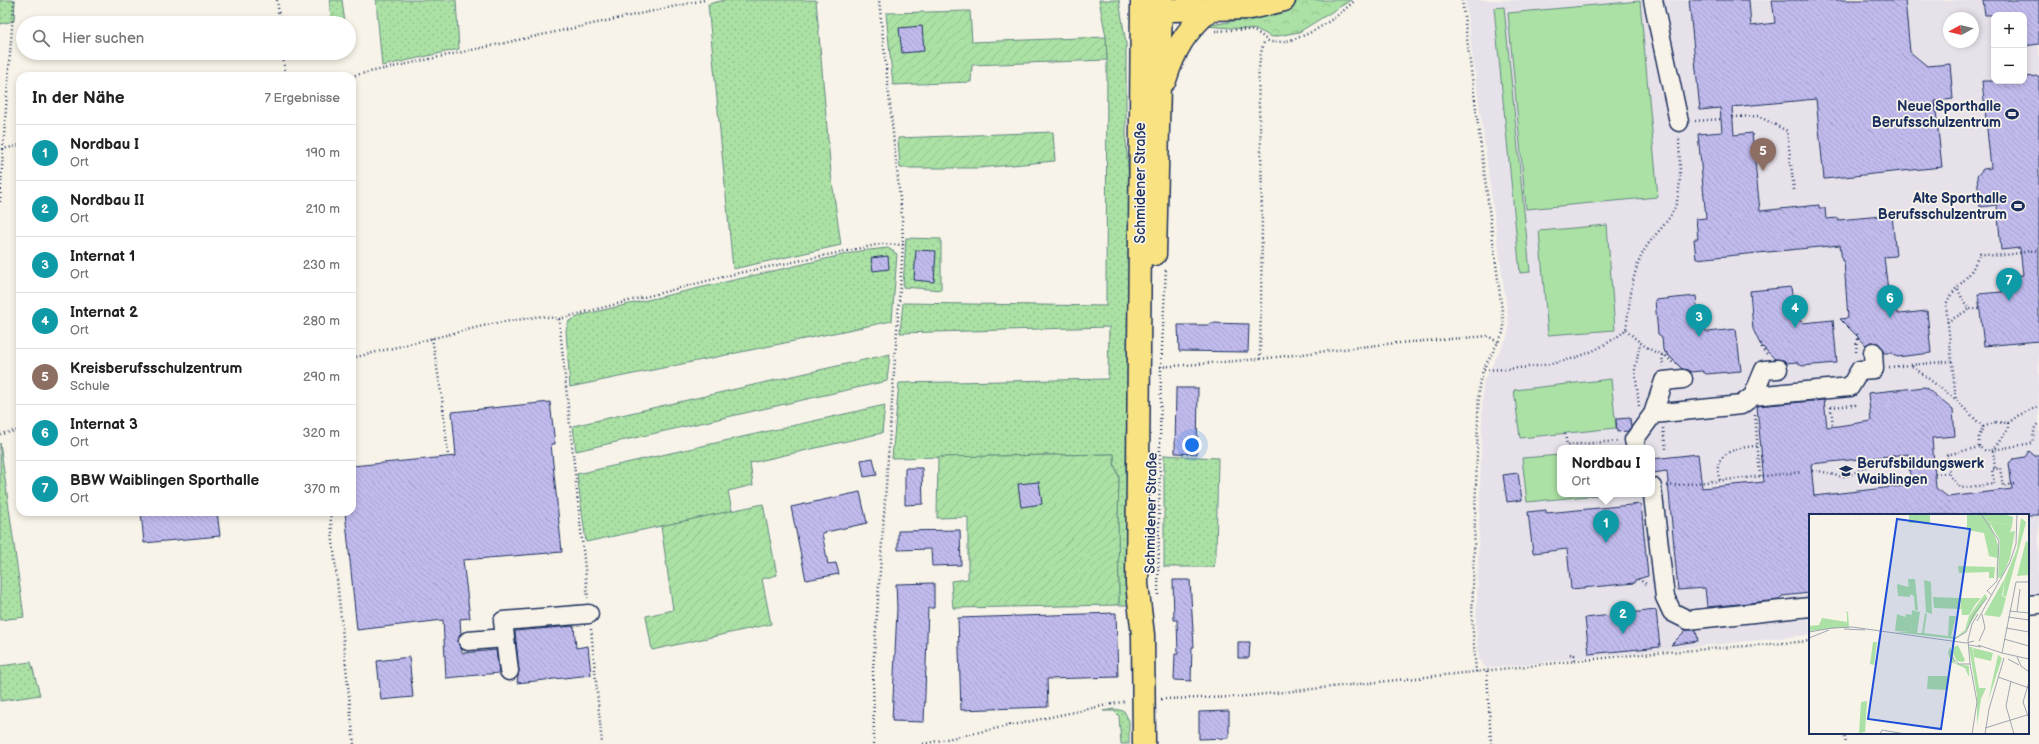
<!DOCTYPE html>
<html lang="de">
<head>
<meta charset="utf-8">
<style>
	body { margin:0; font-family:"Balsamiq Sans",sans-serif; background:#f2f2f2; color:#222 }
	.controls { position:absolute; right:12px; top:12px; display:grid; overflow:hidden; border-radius:8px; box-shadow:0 2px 6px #0003 }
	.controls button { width:36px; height:36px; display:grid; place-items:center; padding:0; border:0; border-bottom:1px solid #e0e0e0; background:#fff; color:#222; font:20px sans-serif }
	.compass { position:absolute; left:1943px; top:12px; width:36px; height:36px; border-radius:50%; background:#fff; box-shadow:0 2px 6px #0003; rotate:262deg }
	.you { position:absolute; left:1192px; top:445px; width:14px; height:14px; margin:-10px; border:3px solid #fff; border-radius:50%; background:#1a73e8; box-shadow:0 0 0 6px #1a73e833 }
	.badge { display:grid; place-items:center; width:26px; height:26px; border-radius:50%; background:#0f766e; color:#fff; font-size:13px; font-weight:700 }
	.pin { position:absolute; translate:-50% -33px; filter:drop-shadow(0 1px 2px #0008) }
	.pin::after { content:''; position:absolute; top:21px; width:14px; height:12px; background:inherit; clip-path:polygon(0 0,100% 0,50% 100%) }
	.popup { position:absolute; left:1557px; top:445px; width:98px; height:52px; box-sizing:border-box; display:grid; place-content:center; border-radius:8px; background:#fff; filter:drop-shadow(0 1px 3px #0005); font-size:13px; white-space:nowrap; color:#767676 }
	.popup b { font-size:15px; color:#222 }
	.popup::after { content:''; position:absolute; left:50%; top:100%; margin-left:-8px; border:8px solid transparent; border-top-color:#fff }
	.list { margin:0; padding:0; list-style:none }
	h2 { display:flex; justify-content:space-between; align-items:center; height:52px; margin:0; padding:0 16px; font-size:17px }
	h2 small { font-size:13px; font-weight:400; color:#767676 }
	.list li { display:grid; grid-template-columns:26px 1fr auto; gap:12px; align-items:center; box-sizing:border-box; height:56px; padding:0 16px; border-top:1px solid #e0e0e0 }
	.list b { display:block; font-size:15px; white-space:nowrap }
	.list p { margin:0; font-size:13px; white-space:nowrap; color:#767676 }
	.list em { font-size:13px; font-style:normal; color:#767676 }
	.icon { flex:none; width:22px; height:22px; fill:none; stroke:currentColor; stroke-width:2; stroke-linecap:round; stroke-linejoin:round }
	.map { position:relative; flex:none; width:2039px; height:744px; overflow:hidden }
	.search { position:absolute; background:#fff; box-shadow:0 2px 6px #0003; left:16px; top:16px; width:340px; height:44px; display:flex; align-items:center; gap:10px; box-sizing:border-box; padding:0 14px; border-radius:22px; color:#767676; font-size:15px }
	.panel { position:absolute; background:#fff; box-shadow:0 2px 6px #0003; left:16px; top:72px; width:340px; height:444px; border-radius:12px }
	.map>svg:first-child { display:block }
	.built { fill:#e7e2ea; fill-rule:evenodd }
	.grass { fill:url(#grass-dots); stroke:#638881 }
	.forest { fill:url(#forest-crowns); stroke:#638881 }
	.park { fill:#abe1a4; stroke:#638881 }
	.garden { fill:url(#garden-furrows); stroke:#638881 }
	.building { fill:url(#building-back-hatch); stroke:#1b2f5e; fill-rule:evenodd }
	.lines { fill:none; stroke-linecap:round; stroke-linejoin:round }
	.minor-casing { stroke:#1b2f5e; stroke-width:21 }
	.major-casing { stroke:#1b2f5e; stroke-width:25 }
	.path { stroke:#1b2f5e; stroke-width:2.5; stroke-dasharray:1 3; stroke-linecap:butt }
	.minor { stroke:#f7f3e8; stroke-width:18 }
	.major { stroke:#f8e281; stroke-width:22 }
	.labels { text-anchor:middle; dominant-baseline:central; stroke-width:3.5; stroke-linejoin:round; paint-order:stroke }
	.poi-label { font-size:14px; font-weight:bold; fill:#1b2f5e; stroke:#f7f3e8; text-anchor:end }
	.street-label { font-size:14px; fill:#1b2f5e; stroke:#f7f3e8 }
	.inset-road { fill:none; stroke:#9fa5b1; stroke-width:1 }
	.view { fill:#1d4ed8; fill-opacity:0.15; stroke:#1d4ed8; stroke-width:2 }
	.inset-edge { fill:none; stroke:#1b2f5e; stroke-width:2 }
</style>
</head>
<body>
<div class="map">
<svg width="2039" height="744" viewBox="0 0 2039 744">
	<defs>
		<pattern id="grass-dots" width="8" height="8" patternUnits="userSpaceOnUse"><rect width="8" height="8" fill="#abe1a4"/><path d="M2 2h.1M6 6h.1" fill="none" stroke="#93c190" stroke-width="1.8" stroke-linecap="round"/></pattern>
		<pattern id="forest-crowns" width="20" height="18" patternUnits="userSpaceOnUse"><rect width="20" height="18" fill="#abe1a4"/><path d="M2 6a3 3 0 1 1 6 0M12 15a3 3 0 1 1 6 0" fill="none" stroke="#93c190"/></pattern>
		<pattern id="garden-furrows" width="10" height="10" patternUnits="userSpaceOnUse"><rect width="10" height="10" fill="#abe1a4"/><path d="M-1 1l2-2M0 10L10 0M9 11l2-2" fill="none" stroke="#93c190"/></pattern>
		<pattern id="building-back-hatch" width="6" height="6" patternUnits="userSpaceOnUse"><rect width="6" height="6" fill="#c1bbed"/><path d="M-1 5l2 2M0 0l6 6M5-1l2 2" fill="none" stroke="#a5a1ce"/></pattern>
	</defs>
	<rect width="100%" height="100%" fill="#f7f3e8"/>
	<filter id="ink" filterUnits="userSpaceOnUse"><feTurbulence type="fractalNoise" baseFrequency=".025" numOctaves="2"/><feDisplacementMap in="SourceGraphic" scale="8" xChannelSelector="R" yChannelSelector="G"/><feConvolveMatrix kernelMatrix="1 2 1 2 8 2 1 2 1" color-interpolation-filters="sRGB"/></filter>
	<g filter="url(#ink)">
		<!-- built -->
		<path class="built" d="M1465 0H2039V611L2028 613V515H1810V635L1487 668 1482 664 1479 660 1476 628 1483 382 1507 337 1509 326ZM1994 15H2024V81H1994ZM1949 18H1973V42H1949ZM1560 448H1652V494H1560Z"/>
		<!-- grass -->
		<path class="grass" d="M0 0H15L14 21 0 24Z
			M330 0H342L345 23H331Z
			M376 0H456L459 49 382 66Z
			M725 0H816L831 174 841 245 733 269 708 4Z
			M1099 0H1119L1126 44V142L1130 194 1129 605H1119L1118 517 1119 477 1114 464V454L892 458 899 383 1108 379 1109 327 900 333 903 303 1106 306 1107 60 1106 37Z
			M906 238 941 239V290L903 287Z
			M888 248 897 254 892 321 570 387 566 330 569 321 582 315 860 251Z
			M890 354 887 381 576 451 573 426Z
			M885 405 882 433 750 463 753 485 728 491 732 511 586 542 577 474Z
			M0 443 24 617 0 620Z
			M1164 455 1218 458 1216 555 1214 567H1164Z
			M31 662 40 695 0 701V666Z
			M1114 709 1124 711 1129 721V744H1121L1119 716 1114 711H1103Z"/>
		<!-- forest -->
		<path class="forest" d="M1301 0H1351L1299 32 1272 37 1258 30 1205 26 1257 17Z"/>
		<!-- park -->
		<path class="park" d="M1640 1 1658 197 1526 209 1508 13Z
			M1504 7 1530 272 1520 273 1494 8Z
			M1607 225 1615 330 1548 335 1539 231Z
			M1611 379 1616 428 1520 438 1514 390Z
			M1560 455V494H1608L1527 502 1522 458Z"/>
		<!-- garden -->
		<path class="garden" d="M970 11 972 42 1106 37 1107 60 972 65 971 82 893 85 886 13Z
			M1053 132 1055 161 979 168H900L898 138Z
			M1114 454V464L1119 477 1118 517 1119 605 953 608 951 581 968 579V517L937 518 938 457Z
			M763 504 777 575 762 579 771 624 652 650 646 616 673 610 661 526Z"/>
		<!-- building -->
		<path class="building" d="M1689 0H1749L1751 26 1775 23 1772 0H1905L1910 52 1927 66 1950 64 1953 99 1935 101 1942 167 1824 179 1816 99 1732 107 1734 135 1752 133 1760 211 1819 205V208H1825L1826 219 1838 218V220L1892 215 1896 256 1884 257 1890 307 1899 314 1927 311 1931 353 1897 357 1892 353H1884L1882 347 1878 343 1872 342 1866 345 1840 319 1848 318 1844 261H1842L1840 245 1696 259 1694 239H1698L1696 219 1706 218 1698 134 1722 132 1720 108 1700 110Z
			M1983 0H2039V44L2024 46V15H1985Z
			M922 26 924 51 902 53 899 28Z
			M2039 76V341L1984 346 1978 294 2002 292 2001 277 2023 275 2020 248 2001 250 1997 205 1980 207 1977 176 1983 169 1991 168 1982 81H2024V77Z
			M916 250 936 251 934 282 914 280Z
			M888 256 889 269 873 271 871 258Z
			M1791 287 1795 316 1803 323 1833 320 1837 363 1802 366 1797 362 1787 363 1784 360 1775 359 1760 344 1753 329 1750 291Z
			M1696 296 1699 325 1708 332 1736 329 1741 371 1706 374 1702 371 1690 372 1682 369 1663 350 1662 337 1658 334 1655 300Z
			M1210 323 1249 324 1248 352 1179 351 1178 325H1210Z
			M1925 387 1953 410 1955 436 1932 438 1936 488 1948 497 2012 489 2009 463 2013 459 2025 457 2029 451 2035 456H2039V515H1810V593L1782 596 1779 600 1707 607 1705 588 1678 590 1667 471 1653 473 1652 459 1698 454 1702 488 1764 482 1757 406 1824 400 1827 427 1838 426 1871 421 1868 393ZM1908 454 1911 485 1814 496 1811 464Z
			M1176 388H1198L1197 454 1175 453Z
			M550 402 555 444H551L562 552 463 560 470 618 460 619 461 634 458 642 463 653 496 650 499 673 446 678 443 620 357 630 345 512H352V466L456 456 452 412Z
			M1630 418 1631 427 1628 431 1617 432 1616 419Z
			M873 458 877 475 864 477 861 460Z
			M905 468H922L923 504 905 505Z
			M1518 473 1522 500 1507 502 1503 475Z
			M1039 482 1042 504 1021 507 1018 484Z
			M860 492 867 523 822 533 828 564 836 563 839 574 806 580 791 507Z
			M1641 504 1648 576 1635 580V583L1571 589 1567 549 1533 553 1528 512 1546 510V513Z
			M141 512H217L220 536 144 543Z
			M960 530 961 565 932 566 931 549 898 550V531Z
			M1173 580H1190L1194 647H1192L1191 681 1174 680 1175 654H1178L1177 620H1174Z
			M934 583V608H928L924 722 892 721 897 608 896 584Z
			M1656 610 1660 647 1589 654 1585 618Z
			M1116 613 1118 677 1047 679 1048 707 961 710 958 618Z
			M574 626 576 648 588 646 591 675 517 683 519 670 515 631Z
			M1686 630H1696L1698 641 1671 645Z
			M1238 642H1250L1249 658H1238Z
			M409 657 413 697 381 700 377 661Z
			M1229 711V738L1199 739V712Z"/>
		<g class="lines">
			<!-- minor casing -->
			<g class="minor-casing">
				<path id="minor" d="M1653 0 1679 122
					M1753 396 1764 370 1778 369
					M1653 414 1664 381 1683 379
					M1636 448 1634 440 1653 414 1741 405 1753 396 1850 387 1860 370 1874 369 1873 352
					M1652 487 1665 597 1672 612 1688 620 1810 607
					M2028 605 2039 604
					M468 641 505 638
					M509 671 503 621 589 614"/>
			</g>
			<!-- major casing -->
			<g class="major-casing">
				<path id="major" d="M1142 0 1137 584 1143 635 1144 744
					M1154 0 1161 6 1172 10 1250 8 1284 0
					M1165 80C1175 49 1185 31 1210 10
					M1155 254 1161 0"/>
			</g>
			<!-- path -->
			<path class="path" d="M277 0 280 23
				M1462 0 1504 326 1503 333 1483 370 1479 385 1472 619 1476 672
				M1215 31C1227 31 1247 27 1258 33 1266 38 1266 43 1277 42 1304 41 1336 19 1355 0
				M283 53 285 76
				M351 76 704 0
				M1733 117 1758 116 1787 131 1794 190
				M1695 121 1721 119
				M3 149 14 0
				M0 202 3 149 20 145
				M1958 289 1964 303 1970 309H1980
				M559 319 734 274 881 244 903 245
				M1947 322 1970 309
				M1626 329C1638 342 1649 351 1666 356
				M1857 334 1858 340
				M432 338 442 398 448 455
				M1761 343 1762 349 1767 354
				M1666 352V356L1674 364
				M1856 352 1857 339
				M1662 355 1663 367
				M352 358 491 324 542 316 559 319 588 598
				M1260 359 1386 344 1488 336 1498 342
				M1911 365 1952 361
				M1160 367 1260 359C1261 290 1263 221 1261 152 1261 121 1253 68 1265 40
				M1889 367 1911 365 1956 400
				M1484 370C1527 368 1571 366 1609 342 1615 338 1621 335 1626 329 1630 303 1631 272 1645 249 1654 234 1668 224 1675 207 1683 186 1679 159 1679 137
				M1639 406 1635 370 1640 343
				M1831 407 1855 405 1857 402
				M1831 407 1833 426
				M1755 415 1760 476
				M1996 422 2008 423V429L1993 450 1986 451 1979 447V437L1983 427Z
				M2008 423 2019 415 2039 406
				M1983 427 1956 400 1946 305C1950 292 1962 284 1970 273 1974 267 1977 259 1980 253 2000 259 2018 252 2039 250
				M1663 428 1666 449
				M0 434 20 430
				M1565 434 1567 445 1618 441
				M1979 447 1947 455 1950 476 1961 488 1994 484 1992 469H1995
				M1934 461 1948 460
				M1812 471C1827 470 1834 478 1845 476 1852 475 1859 470 1866 467 1880 460 1893 461 1909 464
				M1935 474 1949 473
				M1720 480C1710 453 1737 447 1757 446
				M2014 484 2003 486 2000 468 1995 469 1993 450 2032 443 2035 427 2039 422
				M1667 486 1802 472
				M330 512 354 744
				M1638 579 1648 585
				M1158 595 1161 367 1166 268
				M591 629 602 744
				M1570 654 1574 655 1575 661
				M1487 671 1491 744
				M1161 699 1237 697 1642 654 1810 641
				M1844 733 1846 744
				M874 744 873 670 903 245 902 218 879 0
				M923 744 1126 701"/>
			<!-- minor -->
			<use href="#minor" class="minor"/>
			<!-- major -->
			<use href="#major" class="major"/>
		</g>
	</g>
	<!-- icons -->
	<defs>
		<g id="stadium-bare" transform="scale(1.08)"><path d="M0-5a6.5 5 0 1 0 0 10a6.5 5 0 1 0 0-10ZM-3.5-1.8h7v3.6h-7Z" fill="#1b2f5e" stroke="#f7f3e8" stroke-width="2.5" paint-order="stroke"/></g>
		<g id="school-bare" transform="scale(1.08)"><path d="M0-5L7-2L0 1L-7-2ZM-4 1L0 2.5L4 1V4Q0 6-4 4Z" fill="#1b2f5e" stroke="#f7f3e8" stroke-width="2.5" paint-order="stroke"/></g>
	</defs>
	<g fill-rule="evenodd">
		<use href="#stadium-bare" x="2012" y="114"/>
		<use href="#stadium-bare" x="2018" y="206"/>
		<use href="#school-bare" x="1846" y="471"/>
	</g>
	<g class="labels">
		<!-- poi labels -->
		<g class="poi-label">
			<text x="2001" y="106">Neue Sporthalle<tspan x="2001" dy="16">Berufsschulzentrum</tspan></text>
			<text x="2007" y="198">Alte Sporthalle<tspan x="2007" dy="16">Berufsschulzentrum</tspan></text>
			<text x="1857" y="463" text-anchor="start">Berufsbildungswerk<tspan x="1857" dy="16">Waiblingen</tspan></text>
		</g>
		<!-- street labels -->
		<g class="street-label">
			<text transform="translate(1140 183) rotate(-90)">Schmidener Straße</text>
			<text transform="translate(1151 513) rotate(-89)">Schmidener Straße</text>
		</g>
	</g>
	<!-- overview -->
	<g transform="translate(1809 514)">
		<rect width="220" height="220" fill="#f7f3e8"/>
		<path d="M100 0H121V9H100ZM158 0H195L204 3 203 12 180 7 190 33 187 67 188 44 180 42 175 19 158 16ZM212 4 217 8 215 16 197 83 194 82 196 64 208 35ZM217 27 220 29V61L208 62ZM149 52 186 53 185 64H180V58L150 59ZM99 65H106L109 96H106L105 82 100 80ZM115 66 122 68 123 100 117 98ZM176 80 178 83 156 118 145 125 86 118H101L103 96 111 98 108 119H113L116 99 118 100 115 119 147 123 156 116 160 102ZM124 83 150 84 152 95 125 94ZM151 84H172L166 91H152ZM36 97 39 98 40 113 0 117V112L10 111 13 104 38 108V99ZM149 131 156 146 154 148 148 147 144 140 145 133Z" fill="#abe1a4"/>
		<path d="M141 133 146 149 160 152V163L156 154 142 148 139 139ZM160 133H163L170 174H177L172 185 168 211V181Z" fill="#abe1a4"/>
		<path d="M113 162H139L138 176 118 175 119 162Z" fill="#abe1a4"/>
		<path d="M180 7 203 12 201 18 206 17 201 44 193 63 189 64 191 27ZM196 64 193 82 197 84 193 99 191 103 175 101ZM88 70 100 73 101 83 89 82ZM152 91H166L160 101H153ZM88 100 96 103 97 100 103 101 101 118 86 117ZM140 102H147L142 123H139ZM64 128H68L65 151 61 150ZM164 134 184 139 182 147 165 143ZM189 141 193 144 179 187ZM58 187 56 218 50 219 52 188Z" fill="#abe1a4"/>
		<path class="inset-road" d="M172 0 190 27 188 67 178 77 183 81M200 97 220 99M208 98 211 75M199 103 220 106M168 107 201 48 207 30 208 0M197 114 220 118M35 115 56 116M0 118 23 114 43 113 157 129 165 127M0 124 20 116M195 125 220 132M144 126 157 118 165 100 178 84M170 127 176 114 173 100M144 129 143 141 145 146 150 150H161L159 126 163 110 169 100M160 131 172 133M169 131 193 139 220 145M193 139 207 68H220M208 143 212 152 220 158M199 145 210 151M161 150 168 188 163 220M189 163 220 174M202 167 197 192 205 220M220 168 214 188 220 205M176 214 218 201M71 220 73 216 96 220M176 220 180 195 195 144"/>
		<path class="view" d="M88 5 161 15 132 215 59 205Z"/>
		<rect width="220" height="220" class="inset-edge"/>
	</g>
</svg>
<div class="controls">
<button>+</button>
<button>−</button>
</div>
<svg class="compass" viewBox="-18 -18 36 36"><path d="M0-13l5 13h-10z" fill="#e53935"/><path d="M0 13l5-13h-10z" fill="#767676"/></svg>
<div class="you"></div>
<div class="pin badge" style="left:1606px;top:543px;background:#0f9aa8">1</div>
<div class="popup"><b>Nordbau I</b>Ort</div>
<div class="pin badge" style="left:1623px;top:634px;background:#0f9aa8">2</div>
<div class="pin badge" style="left:1699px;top:337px;background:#0f9aa8">3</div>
<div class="pin badge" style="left:1795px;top:328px;background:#0f9aa8">4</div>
<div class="pin badge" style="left:1763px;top:171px;background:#8d6e63">5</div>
<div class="pin badge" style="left:1890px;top:318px;background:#0f9aa8">6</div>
<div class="pin badge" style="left:2009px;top:301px;background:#0f9aa8">7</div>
<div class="search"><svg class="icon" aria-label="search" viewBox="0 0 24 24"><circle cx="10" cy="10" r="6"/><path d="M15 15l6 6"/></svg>Hier suchen</div>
<section class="panel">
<h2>In der Nähe<small>7 Ergebnisse</small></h2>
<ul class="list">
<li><span class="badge" style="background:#0f9aa8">1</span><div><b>Nordbau I</b><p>Ort</p></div><em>190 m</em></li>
<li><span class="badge" style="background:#0f9aa8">2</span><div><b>Nordbau II</b><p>Ort</p></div><em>210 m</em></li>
<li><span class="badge" style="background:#0f9aa8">3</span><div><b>Internat 1</b><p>Ort</p></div><em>230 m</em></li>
<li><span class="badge" style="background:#0f9aa8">4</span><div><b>Internat 2</b><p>Ort</p></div><em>280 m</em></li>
<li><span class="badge" style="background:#8d6e63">5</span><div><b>Kreisberufsschulzentrum</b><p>Schule</p></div><em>290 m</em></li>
<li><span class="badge" style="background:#0f9aa8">6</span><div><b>Internat 3</b><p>Ort</p></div><em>320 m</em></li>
<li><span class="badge" style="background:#0f9aa8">7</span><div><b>BBW Waiblingen Sporthalle</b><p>Ort</p></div><em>370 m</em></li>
</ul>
</section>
</div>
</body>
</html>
